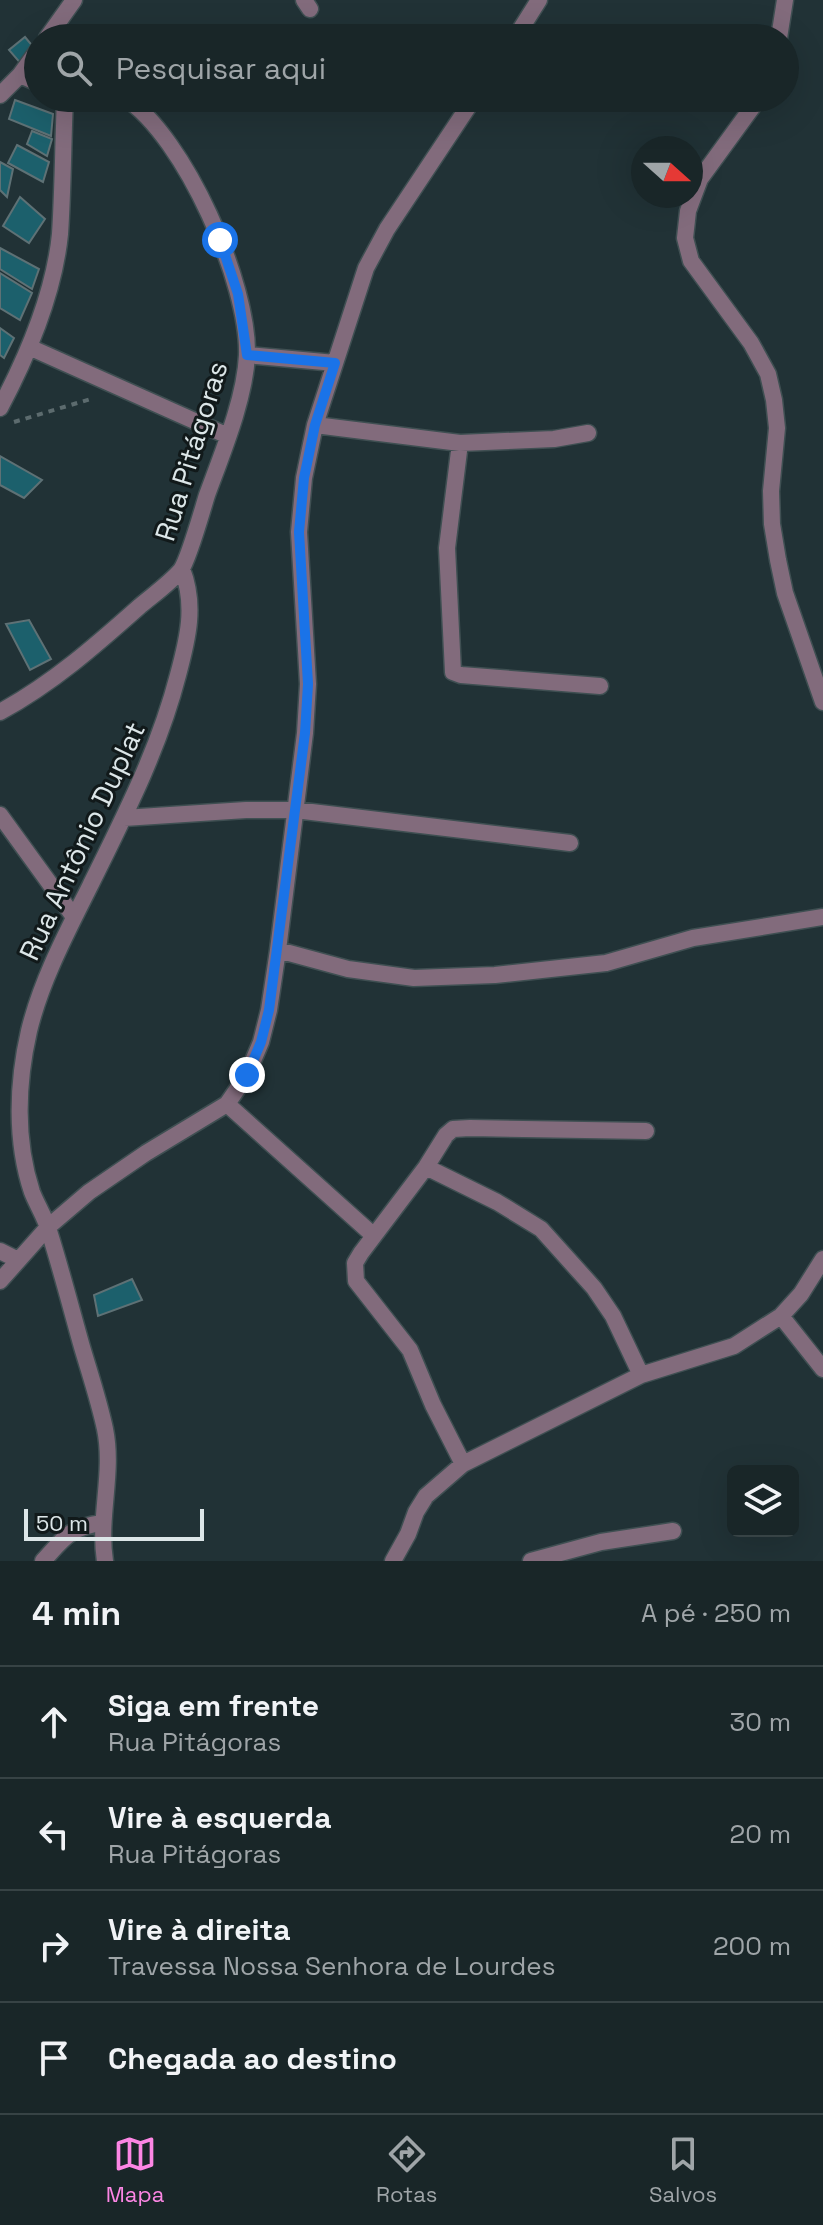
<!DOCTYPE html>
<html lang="pt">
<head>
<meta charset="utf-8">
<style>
	body { margin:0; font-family:"Space Grotesk",sans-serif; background:#222e30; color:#f1f3f6 }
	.controls { position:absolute; right:24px; bottom:24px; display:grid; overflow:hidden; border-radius:12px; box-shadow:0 8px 32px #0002 }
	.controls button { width:72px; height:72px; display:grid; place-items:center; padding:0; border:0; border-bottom:2px solid #374345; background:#192628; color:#f1f3f6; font:40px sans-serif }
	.compass { position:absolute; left:631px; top:136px; width:72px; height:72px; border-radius:50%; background:#192628; box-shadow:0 8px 32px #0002; rotate:111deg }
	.scale { position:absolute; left:24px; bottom:20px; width:180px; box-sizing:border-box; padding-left:8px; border:4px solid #dce6e8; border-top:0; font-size:22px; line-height:28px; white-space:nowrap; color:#dce6e8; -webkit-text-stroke:6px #11191a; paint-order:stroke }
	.stop { position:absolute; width:24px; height:24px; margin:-18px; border:6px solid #1a73e8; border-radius:50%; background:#fff }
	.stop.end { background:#1a73e8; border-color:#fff; box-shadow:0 2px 8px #0008 }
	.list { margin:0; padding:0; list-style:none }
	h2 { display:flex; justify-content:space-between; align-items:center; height:104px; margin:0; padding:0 32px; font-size:34px }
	h2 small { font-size:26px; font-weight:400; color:#9fa5a8 }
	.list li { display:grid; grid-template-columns:52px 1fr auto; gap:24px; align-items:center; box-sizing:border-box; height:112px; padding:0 32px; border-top:2px solid #374345 }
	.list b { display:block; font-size:30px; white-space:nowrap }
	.list p { margin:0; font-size:26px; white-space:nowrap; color:#9fa5a8 }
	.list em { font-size:26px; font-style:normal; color:#9fa5a8 }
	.icon { flex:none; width:44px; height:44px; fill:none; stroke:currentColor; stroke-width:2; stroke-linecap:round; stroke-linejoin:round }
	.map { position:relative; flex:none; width:823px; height:1561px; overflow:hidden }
	.search { position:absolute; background:#192628; box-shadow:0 8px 32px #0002; left:24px; right:24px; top:24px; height:88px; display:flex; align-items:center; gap:20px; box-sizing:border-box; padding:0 28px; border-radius:44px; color:#9fa5a8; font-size:30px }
	.sheet { height:552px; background:#192628 }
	nav { display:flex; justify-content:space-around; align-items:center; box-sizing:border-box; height:112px; border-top:2px solid #374345; background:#192628; font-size:22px; color:#9fa5a8 }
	nav a { display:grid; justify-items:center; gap:4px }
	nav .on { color:#fc86e4 }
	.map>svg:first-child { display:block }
	.building { fill:#1c606c; stroke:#5e7175; stroke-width:2 }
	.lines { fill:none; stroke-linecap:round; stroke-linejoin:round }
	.street-casing { stroke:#3f4f52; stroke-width:19 }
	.path { stroke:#5c6b6e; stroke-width:4; stroke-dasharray:6 6; stroke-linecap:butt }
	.street { stroke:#826b7c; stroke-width:16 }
	.route { stroke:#1a73e8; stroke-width:10 }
	.labels { text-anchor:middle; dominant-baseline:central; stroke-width:6; stroke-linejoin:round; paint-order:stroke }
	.street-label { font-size:28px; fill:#dce6e8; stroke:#11191a }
</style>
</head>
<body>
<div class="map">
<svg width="823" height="1561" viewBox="0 0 823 1561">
	<rect width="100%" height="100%" fill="#213236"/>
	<!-- building -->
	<path class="building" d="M25 37 35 49 22 65 9 50Z
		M15 100 53 114 51 136 9 119Z
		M32 131 52 139 47 156 27 144Z
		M17 145 49 162 43 182 8 163Z
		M0 162 13 169 7 197 0 190Z
		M20 197 45 219 29 243 3 226Z
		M0 248 39 269 32 289 0 269Z
		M0 273 32 293 20 320 0 308Z
		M0 328 14 338 4 358 0 355Z
		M0 456 42 480 24 498 0 485Z
		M29 620 51 659 30 670 6 624Z
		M132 1279 142 1300 98 1316 94 1295Z"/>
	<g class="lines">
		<!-- street casing -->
		<g class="street-casing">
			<path id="street" d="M304 0 310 9
				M47 38 74 0
				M515 38 539 0
				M779 38 785 0
				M20 75 38 83
				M0 95 20 75 38 50
				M759 98 700 179 688 211 685 238 691 261 751 343 768 374 774 400 777 428 771 491 772 524 778 560 785 593 823 702
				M29 347 228 436
				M247 355 335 363
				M0 408C28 355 54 294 60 234 63 189 63 143 65 98
				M315 425 460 443 554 439 588 433
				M460 443 447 548 453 672 461 675 600 686
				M0 712C53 683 95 646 140 606 153 595 170 583 181 570 189 558 202 511 207 495 222 454 245 399 247 355 249 284 185 137 125 98
				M0 815 74 917
				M124 818 246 810H295L570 843
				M278 950 348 969 414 978 495 975 606 963 693 938 823 917
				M227 1104 373 1235
				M426 1167 497 1202 541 1229 594 1288 613 1316 641 1375
				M0 1251 18 1260
				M0 1281 48 1227 89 1192 146 1153 227 1104 247 1075 261 1042 269 1010 278 950 305 733 308 684 299 532 304 478 315 425 366 268 387 229 474 98
				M781 1316 823 1369
				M463 1464 433 1405 410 1350 356 1281 355 1263 361 1253 426 1167 446 1135 453 1129 470 1128 646 1131
				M43 1561C64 1538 70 1527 102 1523
				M105 1561C98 1517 114 1473 105 1429 99 1401 90 1374 82 1347 71 1308 61 1269 49 1231 45 1217 37 1205 32 1192 15 1141 17 1083 29 1031 41 981 67 932 90 886 124 817 159 749 178 675 188 638 196 605 182 569
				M393 1561 408 1534 416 1512 426 1496 463 1464 641 1375 734 1346 781 1316 801 1294 823 1259
				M531 1561 601 1542 673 1531"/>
		</g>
		<!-- path -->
		<path class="path" d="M14 422 94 398"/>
		<!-- street -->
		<use href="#street" class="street"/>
	</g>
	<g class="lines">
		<!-- route -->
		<path class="route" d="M220 240 238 294 247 355 335 363 315 425 304 478 299 532 308 684 305 733 269 1010 261 1042 247 1075"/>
	</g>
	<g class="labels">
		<!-- street labels -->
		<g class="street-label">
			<text transform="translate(191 451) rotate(-73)">Rua Pitágoras</text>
			<text transform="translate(82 841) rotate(-65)">Rua Antônio Duplat</text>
		</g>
	</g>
</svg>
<div class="controls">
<button><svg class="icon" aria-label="layers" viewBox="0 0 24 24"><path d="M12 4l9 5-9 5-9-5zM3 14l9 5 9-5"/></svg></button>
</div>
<svg class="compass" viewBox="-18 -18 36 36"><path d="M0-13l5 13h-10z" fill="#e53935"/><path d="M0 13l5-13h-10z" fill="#9fa5a8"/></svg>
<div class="scale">50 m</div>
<div class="stop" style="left:220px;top:240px"></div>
<div class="stop end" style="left:247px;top:1075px"></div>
<div class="search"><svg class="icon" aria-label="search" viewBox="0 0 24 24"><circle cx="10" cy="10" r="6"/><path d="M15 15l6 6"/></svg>Pesquisar aqui</div>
</div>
<section class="sheet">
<h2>4 min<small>A pé · 250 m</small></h2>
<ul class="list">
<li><svg class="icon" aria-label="ahead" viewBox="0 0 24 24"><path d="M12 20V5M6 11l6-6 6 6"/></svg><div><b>Siga em frente</b><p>Rua Pitágoras</p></div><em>30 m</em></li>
<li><svg class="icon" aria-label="left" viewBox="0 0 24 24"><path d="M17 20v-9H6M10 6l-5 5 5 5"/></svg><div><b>Vire à esquerda</b><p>Rua Pitágoras</p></div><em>20 m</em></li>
<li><svg class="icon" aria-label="right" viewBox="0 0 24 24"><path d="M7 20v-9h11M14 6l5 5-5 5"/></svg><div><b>Vire à direita</b><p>Travessa Nossa Senhora de Lourdes</p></div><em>200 m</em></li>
<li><svg class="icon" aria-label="arrive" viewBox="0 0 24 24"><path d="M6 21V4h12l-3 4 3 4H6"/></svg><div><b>Chegada ao destino</b></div></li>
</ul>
</section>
<nav>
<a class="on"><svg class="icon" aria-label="map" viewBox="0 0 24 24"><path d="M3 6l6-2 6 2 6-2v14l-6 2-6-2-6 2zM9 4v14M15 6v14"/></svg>Mapa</a>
<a><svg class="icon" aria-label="directions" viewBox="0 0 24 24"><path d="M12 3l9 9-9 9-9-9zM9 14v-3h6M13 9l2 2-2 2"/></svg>Rotas</a>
<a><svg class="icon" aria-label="saved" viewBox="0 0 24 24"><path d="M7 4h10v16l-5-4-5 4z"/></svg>Salvos</a>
</nav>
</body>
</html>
